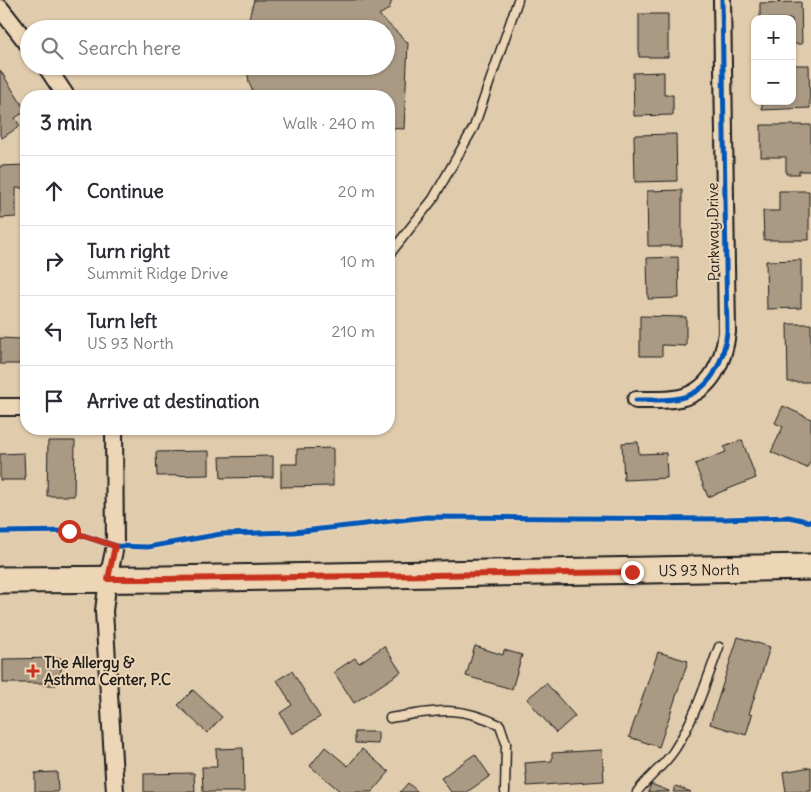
<!DOCTYPE html>
<html lang="en">
<head>
<meta charset="utf-8">
<style>
	body { margin:0; font-family:Delius,sans-serif; background:#f7f7f7; color:#2b2b33 }
	.controls { position:absolute; right:15px; top:15px; display:grid; overflow:hidden; border-radius:10px; box-shadow:0 1px 4px #0004 }
	.controls button { width:45px; height:45px; display:grid; place-items:center; padding:0; border:0; border-bottom:1px solid #e1e1e2; background:#fff; color:#2b2b33; font:25px sans-serif }
	.stop { position:absolute; width:15px; height:15px; margin:-11px; border:4px solid #c8321e; border-radius:50%; background:#fff }
	.stop.end { background:#c8321e; border-color:#fff; box-shadow:0 1px 5px #0008 }
	.list { margin:0; padding:0; list-style:none }
	h2 { display:flex; justify-content:space-between; align-items:center; height:65px; margin:0; padding:0 20px; font-size:21px }
	h2 small { font-size:16px; font-weight:400; color:#7c7c81 }
	.list li { display:grid; grid-template-columns:32px 1fr auto; gap:15px; align-items:center; box-sizing:border-box; height:70px; padding:0 20px; border-top:1px solid #e1e1e2 }
	.list b { display:block; font-size:19px; white-space:nowrap }
	.list p { margin:0; font-size:16px; white-space:nowrap; color:#7c7c81 }
	.list em { font-size:16px; font-style:normal; color:#7c7c81 }
	.icon { flex:none; width:28px; height:28px; fill:none; stroke:currentColor; stroke-width:2; stroke-linecap:round; stroke-linejoin:round }
	.map { position:relative; flex:none; width:811px; height:792px; overflow:hidden }
	.search { position:absolute; background:#fff; box-shadow:0 1px 4px #0004; left:20px; top:20px; width:375px; height:55px; display:flex; align-items:center; gap:12px; box-sizing:border-box; padding:0 18px; border-radius:28px; color:#7c7c81; font-size:19px }
	.panel { position:absolute; background:#fff; box-shadow:0 1px 4px #0004; left:20px; top:90px; width:375px; height:345px; border-radius:20px }
	.map>svg:first-child { display:block }
	.building { fill:#aa9a84; stroke:#1c1c1c }
	.lines { fill:none; stroke-linecap:round; stroke-linejoin:round }
	.lane-casing { stroke:#1c1c1c; stroke-width:11 }
	.street-casing { stroke:#1c1c1c; stroke-width:20 }
	.primary-casing { stroke:#1c1c1c; stroke-width:29 }
	.lane { stroke:#edd6b6; stroke-width:8 }
	.street { stroke:#edd6b6; stroke-width:16 }
	.primary { stroke:#edd6b6; stroke-width:25 }
	.cycleway-casing { stroke:#edd6b6; stroke-width:8 }
	.cycleway { stroke:#0057b8; stroke-width:5 }
	.route { stroke:#c8321e; stroke-width:6 }
	.poi-dot { fill:#c8321e; stroke:#edd6b6; stroke-width:2 }
	.labels { text-anchor:middle; dominant-baseline:central; stroke-width:4; stroke-linejoin:round; paint-order:stroke }
	.street-label { font-size:15px; fill:#1c1c1c; stroke:#edd6b6 }
	.poi-label { font-size:15px; font-weight:bold; fill:#1c1c1c; stroke:#edd6b6; text-anchor:start }
</style>
</head>
<body>
<div class="map">
<svg width="811" height="792" viewBox="0 0 811 792">
	<rect width="100%" height="100%" fill="#e0cbad"/>
	<filter id="ink" filterUnits="userSpaceOnUse"><feTurbulence type="fractalNoise" baseFrequency=".02" numOctaves="2"/><feDisplacementMap in="SourceGraphic" scale="10" xChannelSelector="R" yChannelSelector="G"/><feConvolveMatrix kernelMatrix="1 2 1 2 8 2 1 2 1" color-interpolation-filters="sRGB"/></filter>
	<g filter="url(#ink)">
		<!-- building -->
		<path class="building" d="M254 0H392L389 9 379 15 408 43 404 129 389 128V96H255L249 83 247 66H386V29H246Z
			M801 2 802 44H792V19H760V3Z
			M639 14H668V57H639Z
			M792 65H809L810 108 762 110V101H792Z
			M0 70 26 111 15 118 20 126 2 138 0 135Z
			M664 72V95H673V115L634 116 633 73Z
			M761 125H811V171H799V174H786V157H761Z
			M676 134 677 181 635 182 634 135Z
			M26 165V188H16V217L0 218V166Z
			M682 190V246H648L647 191Z
			M779 191H809V240H764L763 211H779Z
			M678 257 679 298 648 299 647 258Z
			M801 260V308L767 309 766 261Z
			M640 316 686 317V346L662 345V356H640Z
			M787 324H811V382H788Z
			M0 338 21 339 20 364H0Z
			M783 406 811 419V460L807 468 771 452 783 427 775 423Z
			M742 440 756 478 708 497 695 464 726 452 724 447Z
			M48 441H75L74 496H47Z
			M638 442 639 454 666 453 667 478 624 480 622 443Z
			M333 448V486L281 487V464H297V449Z
			M209 451V475L157 476 156 452Z
			M24 453 25 480H0V454Z
			M273 456V477L221 478 220 457Z
			M738 637 770 647 749 714 752 715 746 735 710 724Z
			M384 646 401 672 354 703 334 672 355 658 359 663Z
			M475 646 503 655 504 650 522 655 512 689 466 676Z
			M658 652 688 661 659 747 629 737Z
			M61 658V682L56 683V685H43V683H3V659Z
			M292 671 320 717 292 734 280 713 292 705 277 680Z
			M546 683 575 716 556 733 527 699Z
			M193 690 222 717 207 733 178 705Z
			M355 732H378V744L355 743Z
			M325 747 348 766 362 749 389 772 372 792H341L310 766Z
			M243 748 244 792H203L202 767H217L216 749Z
			M602 750 604 781 527 786 525 763 552 761V753Z
			M475 754 490 776 467 792H451L441 778Z
			M811 767V791L786 792 783 772Z
			M57 772 58 792H35V773Z
			M194 773 195 792H144V774Z
			M408 783 418 792H400Z
			M651 784 669 791V792H648Z
			M676 786 691 792H673Z"/>
		<g class="lines">
			<!-- lane casing -->
			<g class="lane-casing">
				<path id="lane" d="M389 255 433 199 474 127 518 0
					M390 718C435 711 457 704 500 725L506 743 505 792
					M637 792C648 777 666 764 675 749 695 718 706 682 719 647"/>
			</g>
			<!-- street casing -->
			<g class="street-casing">
				<path id="street" d="M0 8 29 45
					M46 66 66 96
					M636 400C651 400 666 401 680 398 711 391 724 361 727 332L722 0
					M0 407H26
					M114 429 115 546 108 579 104 611 115 792"/>
			</g>
			<!-- primary casing -->
			<g class="primary-casing">
				<path id="primary" d="M0 580 165 579 811 567"/>
			</g>
			<!-- lane -->
			<use href="#lane" class="lane"/>
			<!-- street -->
			<use href="#street" class="street"/>
			<!-- primary -->
			<use href="#primary" class="primary"/>
			<!-- cycleway casing -->
			<g class="cycleway-casing">
				<path id="cycleway" d="M636 400C651 400 666 401 680 398 711 391 724 361 727 332L722 0
					M0 532 69 531 115 546 148 547 221 534 294 532 427 517 725 519 789 517 811 522"/>
			</g>
			<!-- cycleway -->
			<use href="#cycleway" class="cycleway"/>
		</g>
	</g>
	<g class="lines" filter="url(#ink)">
		<!-- route -->
		<path class="route" d="M69 531 115 546 108 579H165L632 572"/>
	</g>
	<!-- markers -->
	<path class="poi-dot" d="M30.5 663.5h5v5h5v5h-5v5h-5v-5h-5v-5h5z"/>
	<g class="labels">
		<!-- street labels -->
		<g class="street-label">
			<text transform="translate(713 232) rotate(-91)">Parkway Drive</text>
			<text transform="translate(699 570) rotate(-1)">US 93 North</text>
		</g>
		<!-- poi labels -->
		<g class="poi-label">
			<text x="44" y="662">The Allergy &amp;<tspan x="44" dy="17">Asthma Center, P.C</tspan></text>
		</g>
	</g>
</svg>
<div class="controls">
<button>+</button>
<button>−</button>
</div>
<div class="stop" style="left:69px;top:531px"></div>
<div class="stop end" style="left:632px;top:572px"></div>
<div class="search"><svg class="icon" aria-label="search" viewBox="0 0 24 24"><circle cx="10" cy="10" r="6"/><path d="M15 15l6 6"/></svg>Search here</div>
<section class="panel">
<h2>3 min<small>Walk · 240 m</small></h2>
<ul class="list">
<li><svg class="icon" aria-label="ahead" viewBox="0 0 24 24"><path d="M12 20V5M6 11l6-6 6 6"/></svg><div><b>Continue</b></div><em>20 m</em></li>
<li><svg class="icon" aria-label="right" viewBox="0 0 24 24"><path d="M7 20v-9h11M14 6l5 5-5 5"/></svg><div><b>Turn right</b><p>Summit Ridge Drive</p></div><em>10 m</em></li>
<li><svg class="icon" aria-label="left" viewBox="0 0 24 24"><path d="M17 20v-9H6M10 6l-5 5 5 5"/></svg><div><b>Turn left</b><p>US 93 North</p></div><em>210 m</em></li>
<li><svg class="icon" aria-label="arrive" viewBox="0 0 24 24"><path d="M6 21V4h12l-3 4 3 4H6"/></svg><div><b>Arrive at destination</b></div></li>
</ul>
</section>
</div>
</body>
</html>
